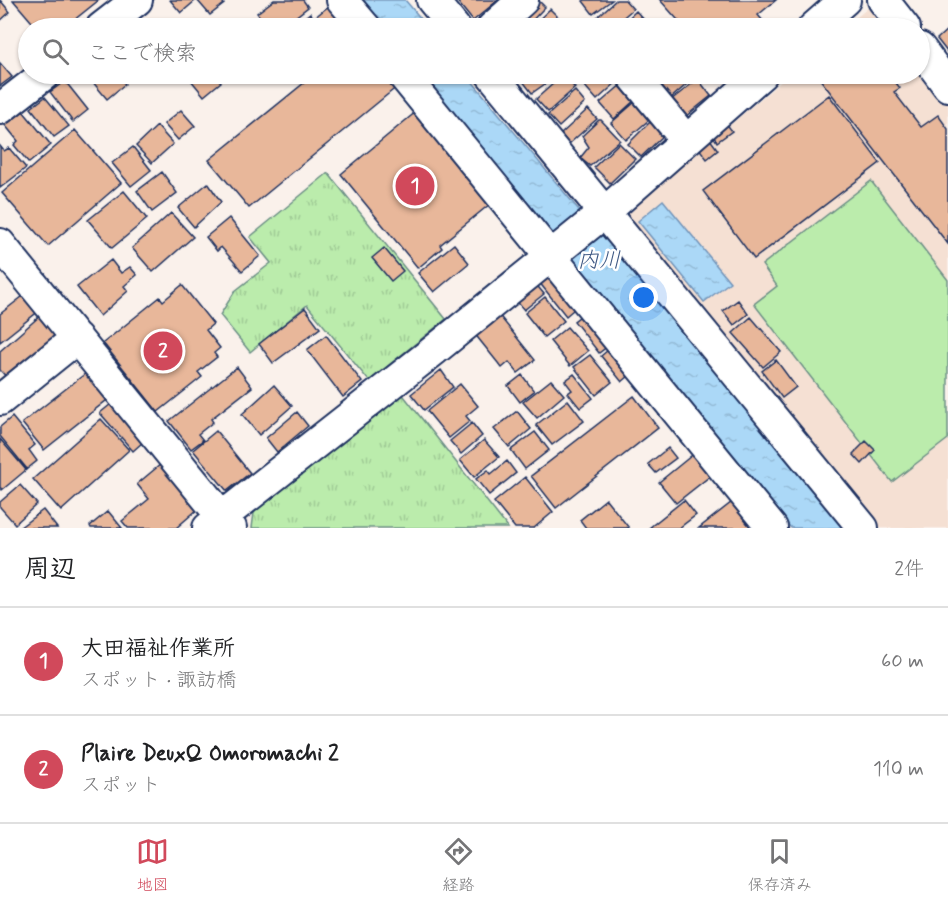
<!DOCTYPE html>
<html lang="ja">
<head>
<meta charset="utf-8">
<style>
	body { margin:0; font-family:Mynerve,"Klee One",sans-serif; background:#f2f2f2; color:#202124 }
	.you { position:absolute; left:644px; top:298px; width:21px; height:21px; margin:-15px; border:4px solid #fff; border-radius:50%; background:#1a73e8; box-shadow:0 0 0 9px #1a73e833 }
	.badge { display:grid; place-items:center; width:39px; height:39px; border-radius:50%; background:#d1495b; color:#fff; font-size:20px; font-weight:700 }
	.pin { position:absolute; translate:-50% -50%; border:3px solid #fff; box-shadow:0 2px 6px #0006 }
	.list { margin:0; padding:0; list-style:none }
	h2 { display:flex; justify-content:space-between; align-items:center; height:78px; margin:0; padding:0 24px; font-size:26px }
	h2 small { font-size:20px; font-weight:400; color:#757577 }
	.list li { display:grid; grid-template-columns:39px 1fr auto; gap:18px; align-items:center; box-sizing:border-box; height:108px; padding:0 24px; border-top:2px solid #e0e0e0 }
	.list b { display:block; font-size:22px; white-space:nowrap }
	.list p { margin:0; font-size:20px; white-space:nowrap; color:#757577 }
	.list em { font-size:20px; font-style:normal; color:#757577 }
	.icon { flex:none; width:33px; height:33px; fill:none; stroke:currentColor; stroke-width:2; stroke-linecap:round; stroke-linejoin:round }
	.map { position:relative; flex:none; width:948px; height:528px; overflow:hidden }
	.search { position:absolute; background:#fff; box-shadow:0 2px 4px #0004; left:18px; right:18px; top:18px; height:66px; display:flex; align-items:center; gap:15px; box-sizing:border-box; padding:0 21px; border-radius:33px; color:#757577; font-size:22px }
	.sheet { height:294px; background:#fff }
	nav { display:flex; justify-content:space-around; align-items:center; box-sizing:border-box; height:84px; border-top:2px solid #e0e0e0; background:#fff; font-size:16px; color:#757577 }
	nav a { display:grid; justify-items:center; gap:3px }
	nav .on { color:#d1495b }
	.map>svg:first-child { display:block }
	.built { fill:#f5e0d3 }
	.grass { fill:url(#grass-tufts); stroke:#6b8e85; stroke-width:1.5 }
	.pitch { fill:#bbecac; stroke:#6b8e85; stroke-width:1.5 }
	.water { fill:url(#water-ripples); stroke:#7194ba; stroke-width:1.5 }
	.building { fill:#e8b79a; stroke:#1b2f5e; stroke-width:1.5 }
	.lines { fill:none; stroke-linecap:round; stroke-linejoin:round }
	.minor-casing { stroke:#1b2f5e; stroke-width:34 }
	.minor { stroke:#fff; stroke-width:30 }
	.labels { text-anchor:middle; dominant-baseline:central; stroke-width:5; stroke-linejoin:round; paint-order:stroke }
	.water-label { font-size:22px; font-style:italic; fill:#3f5984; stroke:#fff }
</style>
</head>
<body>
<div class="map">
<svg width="948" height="528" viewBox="0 0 948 528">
	<defs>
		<pattern id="grass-tufts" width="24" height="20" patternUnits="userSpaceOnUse" patternTransform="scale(1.5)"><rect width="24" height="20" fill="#bbecac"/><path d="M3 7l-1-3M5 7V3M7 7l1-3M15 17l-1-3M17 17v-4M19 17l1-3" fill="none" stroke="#a0cb96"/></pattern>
		<pattern id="water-ripples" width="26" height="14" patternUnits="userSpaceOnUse" patternTransform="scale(1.5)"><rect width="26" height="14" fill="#abd8f7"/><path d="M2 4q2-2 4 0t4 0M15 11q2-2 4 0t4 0" fill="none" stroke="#93bad6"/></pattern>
	</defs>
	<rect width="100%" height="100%" fill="#faf1eb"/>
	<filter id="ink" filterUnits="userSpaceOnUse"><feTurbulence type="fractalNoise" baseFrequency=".0167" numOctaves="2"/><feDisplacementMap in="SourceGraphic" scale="12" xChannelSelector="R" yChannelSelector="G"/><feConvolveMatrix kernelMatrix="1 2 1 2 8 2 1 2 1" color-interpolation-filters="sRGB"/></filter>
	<g filter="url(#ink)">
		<!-- built -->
		<path class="built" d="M875 2 894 28H844Z
			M920 63 948 102V528H880L624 215 790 74H920Z"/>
		<!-- grass -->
		<path class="grass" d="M328 173 446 319 369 381 307 305 250 352 220 315 235 291 271 263 250 237Z
			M400 391 508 528H252L255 505Z"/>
		<!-- pitch -->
		<path class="pitch" d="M871 181 948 280V439L892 482 754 304 777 286 762 265Z"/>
		<!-- water -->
		<path class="water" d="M355 0H405L429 28H378Z
			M415 74H466L583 215 603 229 848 528H791Z
			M663 200 730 282 704 302 638 221Z"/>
		<!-- building -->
		<path class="building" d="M0 0 10 12 0 21Z
			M13 0H99L64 28H37Z
			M170 0H196L181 13Z
			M197 0H221L224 4 210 15Z
			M274 0H303L308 7 281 28H269L257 13Z
			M456 0H498L473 21Z
			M530 0H538L545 7 526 27 515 16Z
			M585 0H612L593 14 583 1Z
			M616 0H625L633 9 611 28H599L593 21Z
			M660 0H776L758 15 769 28H753L749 25 745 28H685Z
			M330 5 344 23 338 28H291L310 13 314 18Z
			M550 9 560 19 550 28H530Z
			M636 11 647 23 642 28H618Z
			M948 29V53L937 39Z
			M0 63 12 77 0 86Z
			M86 74H117L125 84 107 99Z
			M186 74H214L221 82 204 96Z
			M315 74H388L398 86 249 208 209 160Z
			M522 74H552L555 77 532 93 519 76Z
			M572 74H592L581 83Z
			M594 74H612L618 81 597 100 583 84Z
			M665 74H692L695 77 670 99 655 81Z
			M816 74H889L900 88 894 92 921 127 938 115 948 129V244Z
			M563 75 575 88 548 112 536 99Z
			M698 79 711 96 685 117 671 100Z
			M65 81 88 110 73 122 50 92Z
			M622 84 636 99 614 119 600 103Z
			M575 91 585 103 559 127 548 115Z
			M829 95 880 163 754 259 703 191Z
			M45 97 69 126 54 137 31 108Z
			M635 102 650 119 626 140 611 123Z
			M588 109 597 119 569 144 561 134Z
			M181 110 195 126 178 140 164 124Z
			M23 111 51 145 29 163 14 145 18 141 5 125Z
			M417 111 490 204 440 245 442 248 418 268 341 174Z
			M599 120H601L620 140 590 166 580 158 589 147 582 136Z
			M650 122 663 136 641 157 628 144Z
			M726 123 732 131 717 142 712 134Z
			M157 126 173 144 152 163 136 146Z
			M75 130 121 183 48 246 2 193Z
			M707 135 718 150 707 159 695 143Z
			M619 143 635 159 610 183 594 167Z
			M0 146 4 151 9 148 26 168 0 188Z
			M133 147 151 170 131 186 112 163Z
			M162 172 177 193 152 212 137 191Z
			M208 183 221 202 194 227 178 208Z
			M124 191 147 219 112 248 88 220Z
			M171 213 193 237 153 272 132 248Z
			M229 218 260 256 242 271 221 247 217 251 206 237Z
			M454 244 469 263 434 292 418 273Z
			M384 248 403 271 391 281 372 258Z
			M111 260 121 273 130 267 137 275 124 286 128 291 100 316 77 287Z
			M553 270 580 304 566 316 539 282Z
			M534 282 544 294 524 310 514 298Z
			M182 285 213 324 206 330 220 348 214 353 217 357 198 372 202 377 158 412 103 343 160 297 163 301Z
			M27 293 40 310 0 342V314Z
			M545 297 564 321 544 337 525 313Z
			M738 300 748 314 734 325 723 311Z
			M305 308 320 328 273 363 259 344Z
			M588 310 613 342 599 353 574 321Z
			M498 314 535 360 518 373 509 362 502 368 474 333Z
			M41 315 59 336 9 380 0 370V351Z
			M751 317 781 352 763 367 733 333Z
			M567 327 588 351 570 366 550 341Z
			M326 335 362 382 343 397 307 350Z
			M615 344 636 370 622 382 601 356Z
			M590 355 612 382 596 395 574 367Z
			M776 360 796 387 782 398 762 371Z
			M237 367 252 387 211 419 213 422 198 434 203 440 191 449 169 421Z
			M441 370 453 387 424 410 411 394Z
			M86 373 107 400 44 450 22 423Z
			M574 374 593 398 580 408 568 393 572 390 565 381Z
			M522 375 534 391 520 402 508 386Z
			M551 380 564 395 537 418 523 402Z
			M460 384 478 406 466 416 470 421 449 438 427 411Z
			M274 385 292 406 259 435 242 414Z
			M634 396 658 428 556 508 531 476Z
			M568 400 584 421 552 445 536 425Z
			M111 404 143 442 133 451 100 413Z
			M517 411 531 429 509 447 494 429Z
			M297 412 308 426 277 452 266 438Z
			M12 417 35 445 29 450 37 461 27 469 0 436V427Z
			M101 419 129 450 61 511 33 479Z
			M472 423 482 436 461 454 450 441Z
			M216 431 250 473 227 491 193 450Z
			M535 432 549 450 525 469 511 450Z
			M0 439 26 470 2 490 0 487Z
			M484 440 499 457 474 477 460 460Z
			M866 441 875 450 862 464 853 454Z
			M702 447 719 469 676 503 659 482Z
			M668 448 676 458 656 473 648 464Z
			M507 461 516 473 489 495 476 479 488 470 491 474Z
			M161 464 198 509 176 528H128L122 521 149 499 137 484Z
			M525 477 553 512 534 528H515L494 502Z
			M20 485 37 504 15 524 0 507V502Z
			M741 495 760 520 749 528H699Z
			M606 499 629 528H586L580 520Z
			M684 500 696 515 679 528H649Z
			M43 510 57 528H19Z
			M108 511 122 528H91L90 526Z"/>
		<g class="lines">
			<!-- minor casing -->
			<g class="minor-casing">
				<path id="minor" d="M342 0 366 28
					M432 0 455 28
					M883 0 905 28
					M101 28 137 0
					M492 28 523 0
					M813 28 845 0
					M920 48 948 86
					M402 74 772 528
					M491 74 863 528
					M631 74 686 140
					M0 109 45 74
					M0 244 231 528
					M0 400 77 338
					M208 528 432 352 605 212 762 74"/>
			</g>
			<!-- minor -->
			<use href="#minor" class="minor"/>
		</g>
	</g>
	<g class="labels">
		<!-- water labels -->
		<g class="water-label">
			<text x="599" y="261">内川</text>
		</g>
	</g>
</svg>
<div class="you"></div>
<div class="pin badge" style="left:415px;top:186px">1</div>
<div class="pin badge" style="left:163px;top:351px">2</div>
<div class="search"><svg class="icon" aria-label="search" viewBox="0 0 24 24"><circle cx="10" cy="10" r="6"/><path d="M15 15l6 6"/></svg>ここで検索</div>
</div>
<section class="sheet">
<h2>周辺<small>2件</small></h2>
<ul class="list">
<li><span class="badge">1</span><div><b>大田福祉作業所</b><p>スポット · 諏訪橋</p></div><em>60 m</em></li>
<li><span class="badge">2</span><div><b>Plaire DeuxQ Omoromachi 2</b><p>スポット</p></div><em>110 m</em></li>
</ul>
</section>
<nav>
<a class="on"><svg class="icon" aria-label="map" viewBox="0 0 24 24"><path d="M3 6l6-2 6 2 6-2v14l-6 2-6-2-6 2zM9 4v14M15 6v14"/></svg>地図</a>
<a><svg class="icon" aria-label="directions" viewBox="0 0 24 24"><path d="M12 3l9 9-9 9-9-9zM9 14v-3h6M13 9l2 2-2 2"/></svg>経路</a>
<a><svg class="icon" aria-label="saved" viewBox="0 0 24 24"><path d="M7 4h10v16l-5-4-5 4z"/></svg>保存済み</a>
</nav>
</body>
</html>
